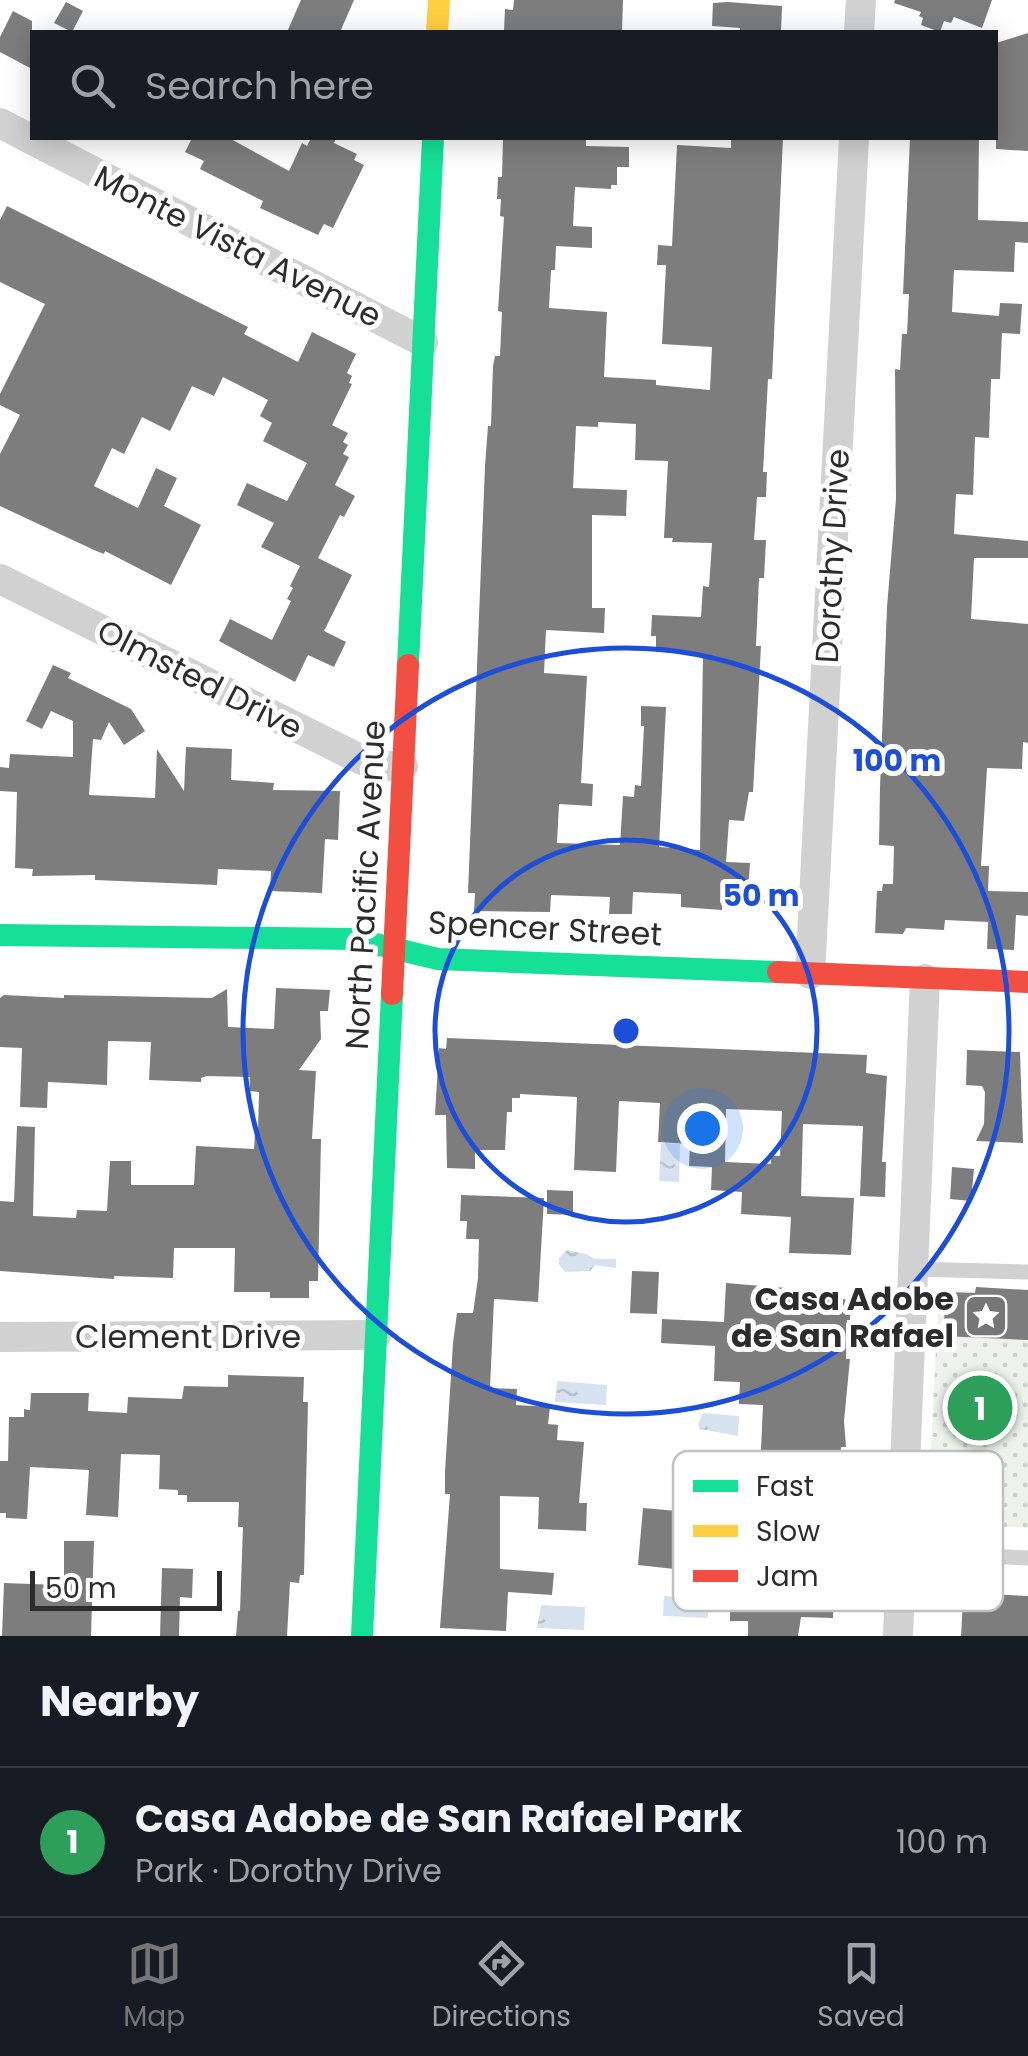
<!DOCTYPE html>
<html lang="en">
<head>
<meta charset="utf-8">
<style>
	body { margin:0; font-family:Poppins,sans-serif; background:#20242c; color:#f1f3f6 }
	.scale { position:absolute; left:30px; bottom:25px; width:192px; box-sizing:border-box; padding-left:10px; border:5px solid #2c2c2c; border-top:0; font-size:28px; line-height:35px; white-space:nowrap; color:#2c2c2c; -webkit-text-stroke:8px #fff; paint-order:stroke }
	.you { position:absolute; left:702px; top:1128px; width:35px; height:35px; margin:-25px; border:8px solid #fff; border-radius:50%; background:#1a73e8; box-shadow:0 0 0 15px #1a73e833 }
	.badge { display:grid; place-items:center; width:65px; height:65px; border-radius:50%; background:#767676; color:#fff; font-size:32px; font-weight:700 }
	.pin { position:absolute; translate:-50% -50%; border:5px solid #fff; box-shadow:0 2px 10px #0006 }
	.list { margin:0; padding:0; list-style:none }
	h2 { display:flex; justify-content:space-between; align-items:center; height:130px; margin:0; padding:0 40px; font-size:42px }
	h2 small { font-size:32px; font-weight:400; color:#9ea1a6 }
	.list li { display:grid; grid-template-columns:65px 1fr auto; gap:30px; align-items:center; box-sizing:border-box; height:150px; padding:0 40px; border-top:2px solid #363941 }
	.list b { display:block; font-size:38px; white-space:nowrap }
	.list p { margin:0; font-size:32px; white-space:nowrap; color:#9ea1a6 }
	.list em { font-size:32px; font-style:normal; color:#9ea1a6 }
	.icon { flex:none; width:55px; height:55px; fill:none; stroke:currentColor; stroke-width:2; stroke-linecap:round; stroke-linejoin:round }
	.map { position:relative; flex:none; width:1028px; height:1636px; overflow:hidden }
	.search { position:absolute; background:#171b24; box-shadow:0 5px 25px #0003; left:30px; right:30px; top:30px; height:110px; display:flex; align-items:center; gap:25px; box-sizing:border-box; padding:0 35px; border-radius:0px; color:#9ea1a6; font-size:38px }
	.sheet { height:280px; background:#171b24 }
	nav { display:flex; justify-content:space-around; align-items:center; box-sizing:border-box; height:140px; border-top:2px solid #363941; background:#171b24; font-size:28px; color:#9ea1a6 }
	nav a { display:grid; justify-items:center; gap:5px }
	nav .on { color:#767676 }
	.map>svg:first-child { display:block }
	.park { fill:url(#park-dots) }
	.water { fill:url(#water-ripples) }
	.building { fill:#7d7d7d; fill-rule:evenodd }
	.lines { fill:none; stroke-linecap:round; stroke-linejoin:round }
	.lane { stroke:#d1d1d1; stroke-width:15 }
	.street { stroke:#d1d1d1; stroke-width:30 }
	.fast { stroke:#16e098; stroke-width:22 }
	.slow { stroke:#ffcf43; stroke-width:22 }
	.jam { stroke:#f24e42; stroke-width:22 }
	.ring { fill:none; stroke:#1d4ed8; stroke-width:5 }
	.labels { text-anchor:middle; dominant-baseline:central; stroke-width:10; stroke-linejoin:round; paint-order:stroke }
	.street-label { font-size:32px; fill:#2c2c2c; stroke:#fff }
	.poi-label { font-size:32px; font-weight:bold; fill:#2c2c2c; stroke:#fff; text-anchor:end }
	.key { fill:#fff; stroke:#c0c0c0; stroke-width:2.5 }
	.key-label { font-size:28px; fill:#2c2c2c }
	.centre { fill:#1d4ed8; stroke:#fff; stroke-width:5 }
	.ring-label { font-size:30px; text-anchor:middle; font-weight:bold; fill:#1d4ed8; stroke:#fff; stroke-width:10; stroke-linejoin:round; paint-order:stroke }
</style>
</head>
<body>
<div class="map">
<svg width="1028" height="1636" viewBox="0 0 1028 1636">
	<defs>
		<pattern id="park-dots" width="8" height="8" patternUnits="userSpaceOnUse" patternTransform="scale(2.5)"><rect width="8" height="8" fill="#edf3ea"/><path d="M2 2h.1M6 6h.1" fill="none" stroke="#cbd0c9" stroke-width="1.8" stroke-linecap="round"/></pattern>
		<pattern id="water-ripples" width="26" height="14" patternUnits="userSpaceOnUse" patternTransform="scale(2.5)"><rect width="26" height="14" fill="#d6e2f0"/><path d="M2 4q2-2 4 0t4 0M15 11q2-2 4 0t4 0" fill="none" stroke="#b8c2ce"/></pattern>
	</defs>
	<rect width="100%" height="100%" fill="#fff"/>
	<!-- park -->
	<path class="park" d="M939 1289 1028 1294V1528L927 1522Z"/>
	<!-- water -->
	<path class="water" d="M661 1143 680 1144 679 1182 659 1181Z
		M567 1250 586 1254 595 1259H616V1268L595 1265 590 1271 565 1272 559 1265V1258Z
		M557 1381 607 1385 606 1405 555 1402Z
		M703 1413 739 1416 738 1436 700 1429 698 1424Z
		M664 1596 709 1599 708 1618 663 1616Z
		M541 1605 585 1607 584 1630 537 1628Z"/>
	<!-- building -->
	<path class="building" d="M301 0H354L340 32H287Z
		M514 0H623L622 32H512L504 30 505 9 513 10Z
		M895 0H992L982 28 954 17 951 23 944 21 940 32 921 25 923 18 919 16 921 12 894 3Z
		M66 2 83 11 72 32 54 23Z
		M728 2 782 6 781 32H740V28L712 26 713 3Z
		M13 11 32 21V69L0 52V37Z
		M1028 33V151L996 149V43Z
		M192 138H229L289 171 302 143 307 146 311 138H336L334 143 357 154 354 160 364 165 333 228 324 224 318 235 260 208 263 201 200 169 204 161 185 152Z
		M503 138H586V146L629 147V167H617V185H611V189L575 187 573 226 592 227V248L556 246 555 270H551L549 308 607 312 604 377 656 380V385L710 390 712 347 662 344 666 265H657L658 245 672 246 677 145 731 148V138H783L772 379H768L763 472H767L766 497H757L754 540H766L764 578H759L756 646H761L753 792H749L744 821 729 820 726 862 750 863 748 892 723 891 722 910 681 907V894L633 892 632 914H609L610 897 551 895 550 912 474 911 475 893H468L485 466 488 426H491L493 366 495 356H500L502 312 498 311 504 217 500 216 501 199H497L498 177H502ZM598 422 636 424 635 460 668 461 664 538H673L672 542 712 543 709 587 703 586 701 617 652 615 651 636H656V652L703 654 700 850 659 847 666 707 641 706V726H644L641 786 635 785 634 797 623 796 620 845 557 843 559 804 592 806 593 784 581 783 587 676 544 673 546 630 604 633 605 608H592V515L626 516 627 490 573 488 576 426 598 427Z
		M910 138H979L978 220 1028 222V243L1015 242 1014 272 954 270 952 312 999 316 1000 303 1022 304 1020 334 1002 333 1000 379H991L989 438 975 437 973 495 956 494 954 534 1028 541V558H974L971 619 1028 624V743L1023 742 1022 769 987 768 981 866H989L988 891 1028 892V916L1016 915 1014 950 987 949 988 922 945 920 944 930 906 928 903 934 875 933 877 891H882L883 884H893L894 846 879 845 880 788 887 607 896 499 895 369 900 370 902 334H907L909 294H903Z
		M7 206 248 327 244 334 298 362 312 332 356 354 347 373 352 376 349 383 352 384 332 425 348 433 343 442 348 445 343 454 349 457 335 485 355 496 344 517 340 515 318 558 352 575 324 631 346 642 334 667 308 655 295 682 219 641 230 619 272 640 291 601 287 599 293 588 290 586 300 566 261 547 274 523 237 505 247 483 287 501 307 463 263 441 272 423 260 416 268 400 223 377 214 396 192 386 170 431 142 417 124 454 112 448 94 486 138 508 156 468 177 478 164 506 201 525 171 585 105 551 104 554 94 550 0 506V454L20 415 0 405V394L45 304 0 282V220Z
		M53 665 71 673 68 678 131 709 145 731 124 745 109 722 101 740 93 739 89 795 155 798 157 749 184 791 186 747 232 749 231 780 274 783 273 790 340 791 338 840 325 839 322 893 270 891 271 871 218 869 217 885 95 880V875L32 876 33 869 15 868 17 792 0 791V767L9 768 10 754 73 757V721L51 711 42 729 26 721Z
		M276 988 330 990 328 1011H320L321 1039 299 1070 316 1071 312 1139H321L318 1281H309V1298H270V1292H234L235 1248H174L173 1278 114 1276V1279L0 1271V1201L14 1202 17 1126 35 1127 33 1216 76 1218 77 1210 107 1211 110 1161H131V1185H194L196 1146 254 1149 255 1132H258L259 1092 250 1091V1077L207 1076 201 1078V1082L149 1080 151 1042 108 1041 107 1085 48 1082 47 1108 20 1107 22 1048 0 1047V998L4 995 64 998V995L212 998 227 989 228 1027 274 1029Z
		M447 1038 867 1055 866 1073 887 1076 882 1162H886L885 1197 860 1196 863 1126 803 1124 801 1196 854 1198 851 1255 789 1253 791 1217 741 1214 742 1192 711 1190 712 1167 689 1166 690 1144 658 1142 660 1103 619 1101 616 1172 574 1170 577 1097 520 1094V1098H512V1112H507L505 1150H475V1169L447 1168 446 1115H435L439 1048 446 1049ZM726 1109 782 1111 780 1156H771V1164L725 1162Z
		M967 1050 1020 1052 1023 1143 976 1141 984 1124 985 1092 982 1086 966 1085Z
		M952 1167 974 1169 971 1201 950 1199Z
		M547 1190 573 1191V1215L547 1214Z
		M461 1195 544 1198 538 1302 494 1299 490 1388 517 1389 516 1405 550 1407 548 1424 558 1425 557 1440 584 1442 579 1503H587L586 1531 538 1529 539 1497 500 1496V1569L554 1573 552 1595 508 1592 506 1631 440 1628 450 1494H445V1472L453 1343 457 1313H473L478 1278 479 1239H466L467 1221H460Z
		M632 1271 659 1272 657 1314 630 1313Z
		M726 1283 834 1292 833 1298 851 1300 850 1320H847L846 1359H850L844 1421 846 1447H841L839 1488 844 1489 843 1510H836L833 1618 801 1617 798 1636H748V1621H730V1593H737L738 1584 780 1585 782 1535 744 1533 746 1483 755 1484 756 1450H761L763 1405 739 1404 740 1382 714 1381 715 1346 661 1343 662 1319 724 1322Z
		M976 1287 1028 1290V1340L943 1336 946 1292 975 1293Z
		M228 1375 304 1377 303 1402H308L304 1575H300L299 1583 290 1582 287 1636H236L238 1611H240L243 1527H238L239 1502H187V1495H178V1490L159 1489 160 1455 121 1454 118 1517 86 1515 89 1470 30 1467 27 1519 6 1518V1513H0V1461H8L9 1417H24V1409L30 1410 31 1393H89L88 1411 127 1413 128 1397 182 1399 184 1386 228 1387Z
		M643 1508 689 1512 684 1570 638 1565Z
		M64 1541H94L91 1636H2L4 1583 60 1585V1580H64Z
		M162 1568 193 1569 192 1598 180 1597 179 1636H160Z
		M986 1594 1028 1596V1636H961L963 1601 985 1603Z"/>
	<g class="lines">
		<!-- lane -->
		<path class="lane" d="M913 1269 1028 1272
			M902 1552 1028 1558"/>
		<!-- street -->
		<path class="street" d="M859 32 861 0
			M0 123 423 342
			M0 579 362 760 384 766H403
			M810 974 854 138
			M0 1337 376 1335
			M898 1636 925 979"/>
		<!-- fast -->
		<path class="fast" d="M408 665 433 138
			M0 935 355 939 438 959 778 972
			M362 1636 392 994"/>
		<!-- slow -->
		<path class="slow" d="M437 32 439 0"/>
		<!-- jam -->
		<path class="jam" d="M778 972 1028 982
			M392 994 408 665"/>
	</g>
	<!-- distance rings -->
	<g class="ring">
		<circle cx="626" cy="1031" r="191"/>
		<circle cx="626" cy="1031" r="383"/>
	</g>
	<!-- icons -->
	<defs>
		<g id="sight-square" transform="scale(2.25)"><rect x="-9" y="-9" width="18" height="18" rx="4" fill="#767676" stroke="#fff"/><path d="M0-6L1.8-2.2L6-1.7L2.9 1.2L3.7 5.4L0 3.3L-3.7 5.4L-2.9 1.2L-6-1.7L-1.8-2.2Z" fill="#fff"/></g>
	</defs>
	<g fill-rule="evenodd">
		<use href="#sight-square" x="986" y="1316"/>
	</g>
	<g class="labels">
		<!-- street labels -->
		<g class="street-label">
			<text transform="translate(238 246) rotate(27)">Monte Vista Avenue</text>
			<text transform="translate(832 556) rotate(-87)">Dorothy Drive</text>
			<text transform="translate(200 679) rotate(27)">Olmsted Drive</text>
			<text transform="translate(365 885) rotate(-87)">North Pacific Avenue</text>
			<text transform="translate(545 928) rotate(3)">Spencer Street</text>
			<text x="188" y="1336">Clement Drive</text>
		</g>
		<!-- poi labels -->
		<g class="poi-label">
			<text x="954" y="1298">Casa Adobe<tspan x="954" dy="37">de San Rafael</tspan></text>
		</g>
	</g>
	<!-- legend -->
	<rect x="673" y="1451" width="330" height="160" rx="15" class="key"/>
	<rect x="693" y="1480" width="45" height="12" fill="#16e098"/>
	<rect x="693" y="1525" width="45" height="12" fill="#ffcf43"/>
	<rect x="693" y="1570" width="45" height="12" fill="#f24e42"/>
	<g class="key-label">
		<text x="756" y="1496">Fast</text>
		<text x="756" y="1541">Slow</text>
		<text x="756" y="1586">Jam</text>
	</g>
	<circle cx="626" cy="1031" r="15" class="centre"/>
	<g class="ring-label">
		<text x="897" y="771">100 m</text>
		<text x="761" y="906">50 m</text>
	</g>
</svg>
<div class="scale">50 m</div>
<div class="you"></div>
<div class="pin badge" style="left:980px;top:1408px;background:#2e9e5b">1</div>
<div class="search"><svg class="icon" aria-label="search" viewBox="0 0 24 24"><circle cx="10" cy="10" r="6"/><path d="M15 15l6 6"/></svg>Search here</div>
</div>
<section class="sheet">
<h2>Nearby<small></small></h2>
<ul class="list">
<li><span class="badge" style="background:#2e9e5b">1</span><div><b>Casa Adobe de San Rafael Park</b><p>Park · Dorothy Drive</p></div><em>100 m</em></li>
</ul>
</section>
<nav>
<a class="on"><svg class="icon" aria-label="map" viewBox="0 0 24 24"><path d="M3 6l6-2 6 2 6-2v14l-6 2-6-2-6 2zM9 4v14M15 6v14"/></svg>Map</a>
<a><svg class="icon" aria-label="directions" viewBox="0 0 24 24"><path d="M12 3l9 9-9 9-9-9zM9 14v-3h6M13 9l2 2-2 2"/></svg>Directions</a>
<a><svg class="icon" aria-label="saved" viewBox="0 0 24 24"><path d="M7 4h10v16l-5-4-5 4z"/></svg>Saved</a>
</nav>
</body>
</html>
